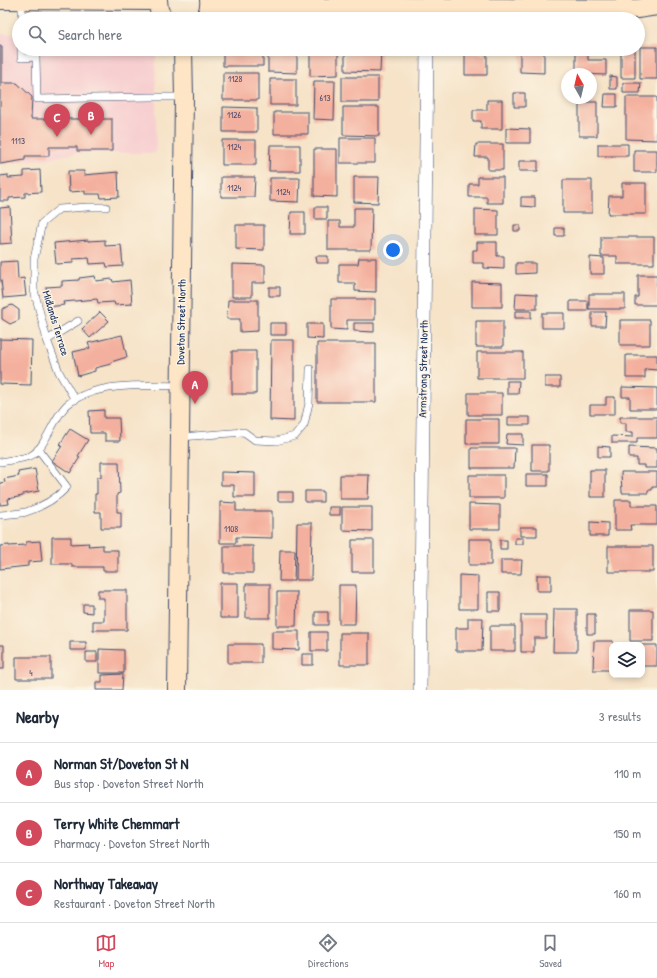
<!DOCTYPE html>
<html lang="en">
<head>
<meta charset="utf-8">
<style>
	body { margin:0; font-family:"Patrick Hand",sans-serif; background:#f6f6f7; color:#1f2937 }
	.controls { position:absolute; right:12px; bottom:12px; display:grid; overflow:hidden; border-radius:8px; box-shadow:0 2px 6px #0003 }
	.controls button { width:36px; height:36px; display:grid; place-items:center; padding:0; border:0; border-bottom:1px solid #e0e1e3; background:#fff; color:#1f2937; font:20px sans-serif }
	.compass { position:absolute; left:561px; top:68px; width:36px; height:36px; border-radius:50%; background:#fff; box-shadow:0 2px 6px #0003; rotate:352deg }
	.you { position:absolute; left:393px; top:250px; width:14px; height:14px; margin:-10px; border:3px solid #fff; border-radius:50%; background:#1a73e8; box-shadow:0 0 0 6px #1a73e833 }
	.badge { display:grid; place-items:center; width:26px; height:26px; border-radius:50%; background:#d1495b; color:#fff; font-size:13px; font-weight:700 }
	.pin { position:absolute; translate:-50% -33px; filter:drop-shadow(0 1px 2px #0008) }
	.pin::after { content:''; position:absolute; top:21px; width:14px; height:12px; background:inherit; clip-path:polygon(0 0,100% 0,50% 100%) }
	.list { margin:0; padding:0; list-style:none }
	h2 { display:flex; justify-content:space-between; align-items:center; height:52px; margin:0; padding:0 16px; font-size:17px }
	h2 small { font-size:13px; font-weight:400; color:#747a83 }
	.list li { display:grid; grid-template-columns:26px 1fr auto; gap:12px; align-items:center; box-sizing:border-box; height:60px; padding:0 16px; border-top:1px solid #e0e1e3 }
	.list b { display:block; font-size:15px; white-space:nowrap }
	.list p { margin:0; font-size:13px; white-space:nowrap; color:#747a83 }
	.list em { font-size:13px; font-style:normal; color:#747a83 }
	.icon { flex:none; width:22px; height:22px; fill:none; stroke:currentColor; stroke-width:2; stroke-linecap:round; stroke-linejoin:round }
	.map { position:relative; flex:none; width:657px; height:690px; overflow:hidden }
	.search { position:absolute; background:#fff; box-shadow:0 2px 6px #0003; left:12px; right:12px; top:12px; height:44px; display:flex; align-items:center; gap:10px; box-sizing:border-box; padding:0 14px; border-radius:22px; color:#747a83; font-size:15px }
	.sheet { height:232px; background:#fff }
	nav { display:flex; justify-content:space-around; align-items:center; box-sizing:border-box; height:56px; border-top:1px solid #e0e1e3; background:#fff; font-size:11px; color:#747a83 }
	nav a { display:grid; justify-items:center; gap:2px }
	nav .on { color:#d1495b }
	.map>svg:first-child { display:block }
	.built { fill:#f7cfd0 }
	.building { fill:#f4b09e }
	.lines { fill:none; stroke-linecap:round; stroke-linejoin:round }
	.lane-casing { stroke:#3c4a6e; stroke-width:8 }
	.street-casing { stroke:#3c4a6e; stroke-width:14 }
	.secondary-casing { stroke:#3c4a6e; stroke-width:20 }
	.lane { stroke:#fff; stroke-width:7 }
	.street { stroke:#fff; stroke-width:13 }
	.secondary { stroke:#fde5c5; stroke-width:18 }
	.labels { text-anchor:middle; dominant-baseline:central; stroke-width:3; stroke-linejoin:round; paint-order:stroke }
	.number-label { font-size:9px; fill:#514f6e }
	.street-label { font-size:11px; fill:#1b2f5e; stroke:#fcf5e5 }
</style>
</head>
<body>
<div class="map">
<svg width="657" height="690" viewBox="0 0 657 690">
	<rect width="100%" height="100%" fill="#fcf5e5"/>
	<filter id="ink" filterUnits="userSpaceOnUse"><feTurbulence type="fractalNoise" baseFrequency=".025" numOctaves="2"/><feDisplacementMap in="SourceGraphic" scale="8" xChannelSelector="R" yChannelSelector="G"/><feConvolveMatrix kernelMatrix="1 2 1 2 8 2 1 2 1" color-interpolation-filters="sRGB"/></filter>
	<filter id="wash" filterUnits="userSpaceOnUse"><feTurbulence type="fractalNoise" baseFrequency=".012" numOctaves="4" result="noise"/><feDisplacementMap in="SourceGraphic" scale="16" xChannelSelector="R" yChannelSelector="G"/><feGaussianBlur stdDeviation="0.9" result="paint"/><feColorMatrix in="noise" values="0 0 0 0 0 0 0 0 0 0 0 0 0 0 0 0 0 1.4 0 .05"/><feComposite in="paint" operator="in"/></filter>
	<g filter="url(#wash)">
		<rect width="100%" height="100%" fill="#f6e3c8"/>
		<!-- built -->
		<path class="built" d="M0 34H19V49H156V153H76L45 159 28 160 0 164Z"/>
		<g id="blocks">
			<!-- building -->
			<path class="building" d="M0 46H2V83H17L32 97 31 119H112V151H77V147H49V156H25V160L0 164Z
				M640 47H657V79H640Z
				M223 49H263V66H223Z
				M268 49H297V73L268 72Z
				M310 49H338V75L310 76Z
				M345 49H381L380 72 345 71Z
				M520 49H544V73L520 72Z
				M621 49H635V78H621Z
				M576 51H588V60H606V75L576 74Z
				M465 53 487 54V75H465Z
				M223 73H258V100H223Z
				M610 76 617 77V89H610Z
				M342 77H378V102H342Z
				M270 79H296V105H270Z
				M314 81H335L334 120 313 119Z
				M623 83H641L640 93H623Z
				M514 93H525V107H514Z
				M605 94H617V107H604Z
				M626 97H657V140L626 139Z
				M487 100H502V129H481V121H473V110H487Z
				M579 102H597V136H579Z
				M223 107 257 108V132H223Z
				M343 107H379V136L343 135Z
				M274 112H308V134H274Z
				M506 128 530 129V143H506Z
				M340 138H375V163H340Z
				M222 140H256V165H222Z
				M476 144H503V170H488V157H475Z
				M598 144H628V156H598Z
				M270 145H300V171H269Z
				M314 149H337V197L314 196Z
				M634 150H657V172H634Z
				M519 161H538V171H519Z
				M40 170 41 192 25 193V197L9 198V201H0V176L8 175V178L24 177V171Z
				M68 171H84V175L118 172 119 197 101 198 100 194H85V191L69 192Z
				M221 177H255L254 197H221Z
				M354 177H379L378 203 354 202Z
				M478 177H503V203H487V197H469V184H478Z
				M270 178H300L299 202 270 201Z
				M563 180H592V213H563Z
				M622 183H646V214H608L609 196H622Z
				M521 197H535V207L521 206Z
				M10 207 12 243 0 244V208Z
				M315 207H327V219H315Z
				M354 208H372L371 250H328V221H340V227H354Z
				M475 209 498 210V235H475Z
				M291 212H305V234H290Z
				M236 225H264V250L236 249Z
				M514 225H520V231H514Z
				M555 228H564V236H555Z
				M601 237H654V264H617V256H601Z
				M88 240V241L105 240V246L121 245 123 266 107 267 106 263 90 264 89 258 73 259V263L56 264 54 243Z
				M477 242H497V256H504V269L484 268V263H473V250H477Z
				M316 256H328V263H317Z
				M590 257 604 258V274H590Z
				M359 258H376V292L355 291V283H339V264H358Z
				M17 261 18 279 24 278 26 296 3 298 1 280H0V262Z
				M516 263H535V273L516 274Z
				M232 264 265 265V283H252V297H232Z
				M638 275H657V305H635V297H638Z
				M95 276 96 281 112 279 113 282 130 280 132 304 115 305 114 302 98 303 97 299 63 302 64 305 48 307 46 287 62 286V281L79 280V278Z
				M472 282 502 283V307H472Z
				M269 287H280V296H269Z
				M516 293 537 294V309H515Z
				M589 294H625V309H589Z
				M331 299H375V320H347V330L331 329Z
				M228 300H258V331L240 332V319H227Z
				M570 301H588V311H570Z
				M12 305 19 310V320L10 324 2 319V309Z
				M515 311H531V318H515Z
				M100 312 109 321 90 338 82 329Z
				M592 312H606L605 326H592Z
				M542 313H564V328H542Z
				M620 320H650V345H620Z
				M476 321H503V347H476Z
				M270 323H286V335H270Z
				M354 323H374V332L354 331Z
				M307 324H323V339L307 338Z
				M122 335 127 357 111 362V364L95 368V371L78 376 73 352 90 348 88 343Z
				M0 339 32 340 31 385 0 384Z
				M271 340H294V421L270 420Z
				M317 343H376V402H317Z
				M232 351H256V394H232Z
				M477 352H523V378H477Z
				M626 355H657V370L645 369V378H626Z
				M545 377H560V387H545Z
				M507 381H519L518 394H507Z
				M622 387 657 388V409H630V397H622Z
				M468 393H502V415H468Z
				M606 397H615V414H590V405H606Z
				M104 410V418H119L120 441H105V433H90L89 411Z
				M508 417H530V425H508Z
				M620 417H657V438H637V443H612V436L633 437V432H626V423H620Z
				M466 419H499V444H466Z
				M70 429 88 440 78 456 80 457 70 473 52 461 62 446 60 444Z
				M507 434H523V445L506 444Z
				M532 445H549V471H532Z
				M598 446 610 447V457H598Z
				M629 447 657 448V468H644V465H637V458H629Z
				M471 448H515L514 468H471Z
				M101 462H119L120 493 117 494V512H121V528H101V512H95V494H97V477H101Z
				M35 469 39 491 23 494V496L8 499 9 504 0 505V483L5 482 4 479 19 476 18 472Z
				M590 470H605V497H590Z
				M221 472 255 473V497H234V485H221Z
				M621 472H657V487H652V490H648V493H622Z
				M526 474H548V486H526Z
				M340 475H369L368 499H340Z
				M469 475H504V498H469Z
				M305 491H323V502H305Z
				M278 492H293V501H278Z
				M615 500H631V506H657V525H630L631 530H615Z
				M220 502 236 503V511H272V538L236 537V543H220Z
				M469 504 500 505V529H469Z
				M329 507H340V515H329Z
				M342 507H372V531L342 530Z
				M590 522 608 523V536H590Z
				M297 523H312L311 580H296Z
				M520 527H537V536H520Z
				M52 537H71V544L89 543 88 546 103 545V550H118V571H103V567H72V564H52Z
				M515 538H523V544H515Z
				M469 539H491V565H469Z
				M352 540H374V572H352Z
				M500 540H507V549H500Z
				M40 541 42 561 28 562V566L0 569V546L9 545V546L26 545V542Z
				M224 546H253V573H224Z
				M608 546H653V572H608Z
				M280 550H295L294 581H279Z
				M501 560H522L521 574H501Z
				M459 575 478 576V609H459Z
				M537 575H551V591H537Z
				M220 583H238V618H220Z
				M246 584H270V618H246Z
				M339 585H356L355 624H339Z
				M98 590H127V630H93V621H104V598H98Z
				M277 592H297L296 626H277Z
				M488 592H500V611H488Z
				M83 604H92V613L83 612Z
				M554 609H577V652H553Z
				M630 610H653V641H630Z
				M315 612H328V625H315Z
				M587 614H595V634H587Z
				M521 615H546V638H534V652H521Z
				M468 618H483L482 651H456V628H468Z
				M490 626H515V651H490Z
				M272 631H299V650L272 649Z
				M311 632H327V651H311Z
				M340 633H369V665H340Z
				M594 641H613V645H612V670H593Z
				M70 642H86V650H70Z
				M228 644H261V663H228Z
				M0 645H4V669H0Z
				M642 645H657V666H642Z
				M99 649 124 650V673H99Z
				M86 652H97V662H86Z
				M302 654H313V665H302Z
				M16 657H51V679H16Z
				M123 674 122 690H96V682H102V675Z"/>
		</g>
	</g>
	<g filter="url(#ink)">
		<use href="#blocks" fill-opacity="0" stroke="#3c4a6e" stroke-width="1"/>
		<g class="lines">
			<!-- lane casing -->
			<g class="lane-casing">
				<path id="lane" d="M22 19V1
					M21 49V58L36 57 37 99 150 97H183
					M47 340 78 321
					M75 400 59 372 47 340 34 290V259L42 223 59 209 88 207H106
					M181 437 244 432 255 440 276 441 295 436 304 425 309 403 310 369
					M0 462C10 460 21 459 30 456 45 450 54 415 68 404 95 382 147 385 180 386
					M0 515C8 514 18 514 26 512 41 507 56 499 67 487L38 449"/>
			</g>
			<!-- street casing -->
			<g class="street-casing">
				<path id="street" d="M420 690 427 49"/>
			</g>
			<!-- secondary casing -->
			<g class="secondary-casing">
				<path id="secondary" d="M0 0 158 1
					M158 0 159 10 164 19
					M210 5 281 8 398 7 637 9 657 6
					M204 19C208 13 210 7 209 0
					M177 690 184 97 183 49"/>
			</g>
			<!-- lane -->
			<use href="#lane" class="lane"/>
			<!-- street -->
			<use href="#street" class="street"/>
			<!-- secondary -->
			<use href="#secondary" class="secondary"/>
		</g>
	</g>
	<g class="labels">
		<!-- number labels -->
		<g class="number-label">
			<text x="235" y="79">1128</text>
			<text x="325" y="98">613</text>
			<text x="234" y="115">1126</text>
			<text x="18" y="141">1113</text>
			<text x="234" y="147">1124</text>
			<text x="234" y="188">1124</text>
			<text x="283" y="192">1124</text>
			<text x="231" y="529">1108</text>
			<text x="31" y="673">4</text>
		</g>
		<!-- street labels -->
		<g class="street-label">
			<text transform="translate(181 322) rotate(-89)">Doveton Street North</text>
			<text transform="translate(56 323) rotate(73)">Midlands Terrace</text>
			<text transform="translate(423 369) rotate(-89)">Armstrong Street North</text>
		</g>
	</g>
</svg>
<div class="controls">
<button><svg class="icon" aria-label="layers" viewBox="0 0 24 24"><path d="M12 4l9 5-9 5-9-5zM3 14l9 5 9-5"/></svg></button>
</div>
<svg class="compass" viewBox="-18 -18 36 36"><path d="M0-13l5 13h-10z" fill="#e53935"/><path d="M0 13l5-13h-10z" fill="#747a83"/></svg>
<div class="you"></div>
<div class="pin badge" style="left:195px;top:404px">A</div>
<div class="pin badge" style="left:91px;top:135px">B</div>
<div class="pin badge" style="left:57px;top:137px">C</div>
<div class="search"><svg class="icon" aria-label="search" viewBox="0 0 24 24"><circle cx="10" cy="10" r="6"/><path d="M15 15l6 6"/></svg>Search here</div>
</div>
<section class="sheet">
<h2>Nearby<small>3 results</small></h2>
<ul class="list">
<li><span class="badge">A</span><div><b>Norman St/Doveton St N</b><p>Bus stop · Doveton Street North</p></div><em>110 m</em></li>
<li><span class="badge">B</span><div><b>Terry White Chemmart</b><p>Pharmacy · Doveton Street North</p></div><em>150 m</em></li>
<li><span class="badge">C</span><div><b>Northway Takeaway</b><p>Restaurant · Doveton Street North</p></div><em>160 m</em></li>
</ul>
</section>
<nav>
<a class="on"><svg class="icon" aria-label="map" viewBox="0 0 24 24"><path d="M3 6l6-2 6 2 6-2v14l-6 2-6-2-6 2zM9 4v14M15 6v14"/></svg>Map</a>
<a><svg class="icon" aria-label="directions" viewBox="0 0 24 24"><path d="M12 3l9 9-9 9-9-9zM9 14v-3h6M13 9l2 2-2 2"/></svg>Directions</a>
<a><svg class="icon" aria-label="saved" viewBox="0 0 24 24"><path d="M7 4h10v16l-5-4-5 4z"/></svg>Saved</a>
</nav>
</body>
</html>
